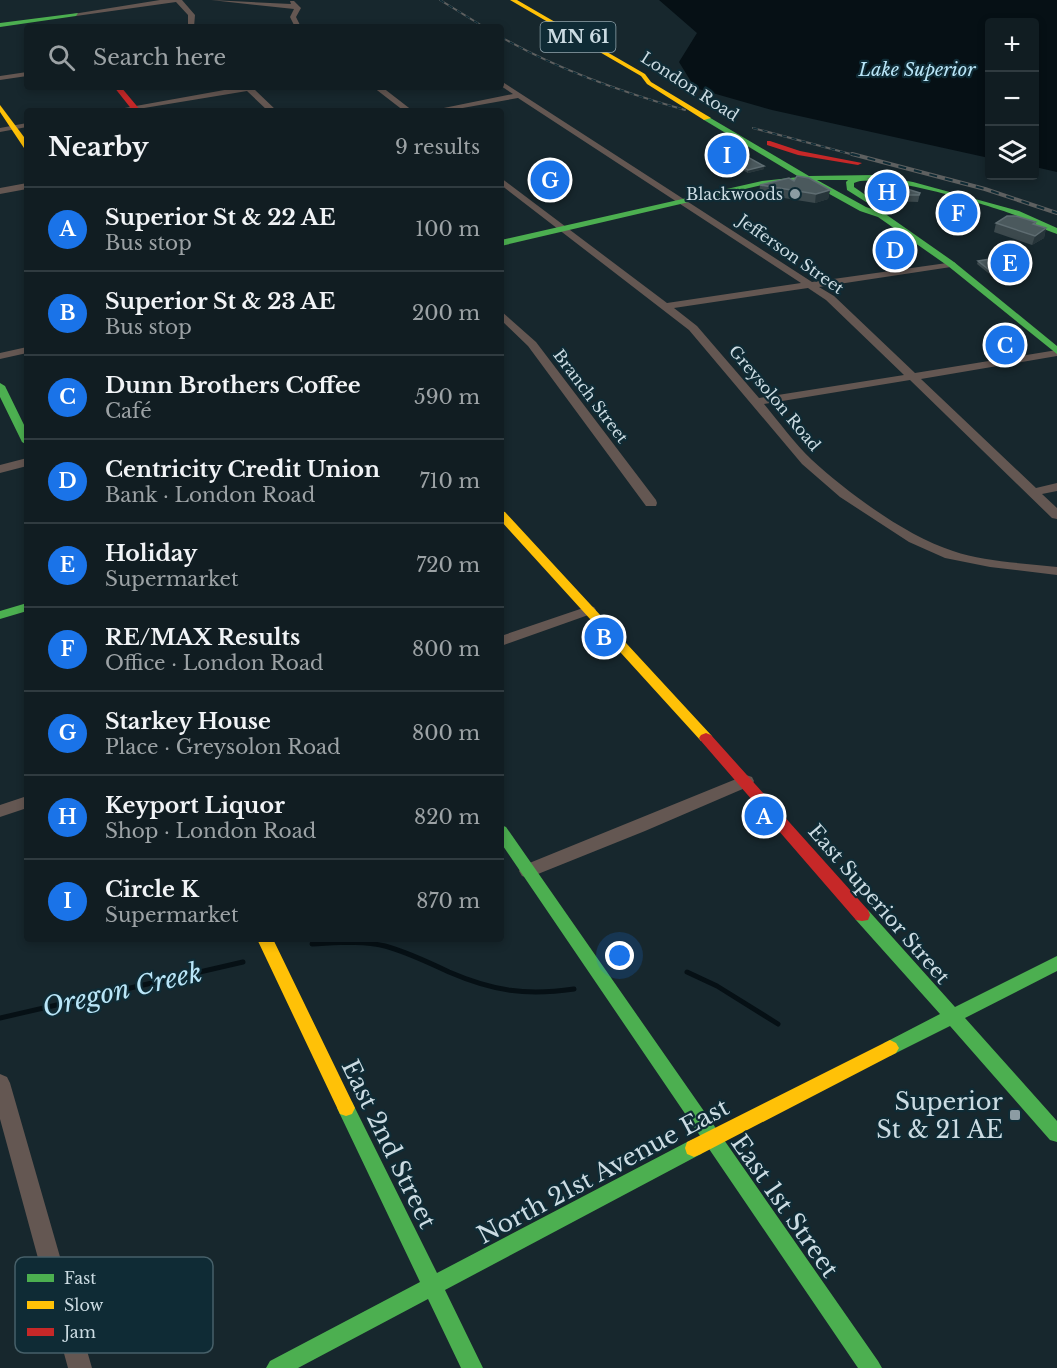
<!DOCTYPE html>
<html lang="en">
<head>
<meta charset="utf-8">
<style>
	body { margin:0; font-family:"Libre Baskerville",serif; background:#1e2a2f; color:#f1f3f6 }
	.controls { position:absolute; right:18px; top:18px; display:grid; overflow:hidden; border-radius:6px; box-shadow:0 3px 9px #0003 }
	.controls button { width:54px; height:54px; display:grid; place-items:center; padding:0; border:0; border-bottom:2px solid #303b40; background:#111d22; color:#f1f3f6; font:30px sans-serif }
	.you { position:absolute; left:620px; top:956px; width:21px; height:21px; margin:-15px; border:4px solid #fff; border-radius:50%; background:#1a73e8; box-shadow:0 0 0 9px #1a73e833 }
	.badge { display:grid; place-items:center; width:39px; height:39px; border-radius:50%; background:#1a73e8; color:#fff; font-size:20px; font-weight:700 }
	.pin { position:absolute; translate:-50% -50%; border:3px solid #fff; box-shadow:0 2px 6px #0006 }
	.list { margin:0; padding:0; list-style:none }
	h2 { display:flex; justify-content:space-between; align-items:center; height:78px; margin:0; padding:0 24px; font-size:26px }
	h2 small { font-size:20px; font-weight:400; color:#9ca2a5 }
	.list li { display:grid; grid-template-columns:39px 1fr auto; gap:18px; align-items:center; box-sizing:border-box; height:84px; padding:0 24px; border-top:2px solid #303b40 }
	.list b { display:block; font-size:22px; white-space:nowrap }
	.list p { margin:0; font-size:20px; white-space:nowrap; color:#9ca2a5 }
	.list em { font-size:20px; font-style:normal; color:#9ca2a5 }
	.icon { flex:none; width:33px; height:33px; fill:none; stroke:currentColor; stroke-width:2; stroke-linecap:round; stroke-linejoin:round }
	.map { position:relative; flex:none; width:1057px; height:1368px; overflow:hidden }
	.search { position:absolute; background:#111d22; box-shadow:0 3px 9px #0003; left:24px; top:24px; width:480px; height:66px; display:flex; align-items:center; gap:15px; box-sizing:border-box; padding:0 21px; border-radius:6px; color:#9ca2a5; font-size:22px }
	.panel { position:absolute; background:#111d22; box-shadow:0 3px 9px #0003; left:24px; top:108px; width:480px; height:834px; border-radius:6px }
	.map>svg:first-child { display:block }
	.water { fill:#061015 }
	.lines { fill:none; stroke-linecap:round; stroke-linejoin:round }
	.stream-far1 { stroke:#061015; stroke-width:4 }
	.stream { stroke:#061015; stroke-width:5 }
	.street { fill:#645752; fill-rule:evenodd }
	.fast { fill:#4caf50; fill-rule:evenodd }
	.slow { fill:#ffc107; fill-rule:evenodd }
	.jam { fill:#c62828; fill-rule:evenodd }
	.rail-far1-casing { stroke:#5e6060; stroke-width:2 }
	.rail-casing { stroke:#5e6060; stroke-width:4 }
	.rail-far1 { stroke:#0f2b35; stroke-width:1.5; stroke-dasharray:5; stroke-linecap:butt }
	.rail { stroke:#0f2b35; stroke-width:2; stroke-dasharray:8; stroke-linecap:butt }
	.wall { fill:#3c494d }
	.shaded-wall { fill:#27353a }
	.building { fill:#4b595d; stroke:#5f6d72; stroke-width:1.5 }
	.poi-dot { fill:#8c9ca3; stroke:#0f2b35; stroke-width:2 }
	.labels { text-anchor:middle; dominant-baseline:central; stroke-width:4.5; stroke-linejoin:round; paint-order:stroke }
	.far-street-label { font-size:16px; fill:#cbdbe2; stroke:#0f2b35 }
	.far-poi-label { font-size:16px; fill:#cbdbe2; stroke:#0f2b35; text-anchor:end }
	.shield { fill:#0f2b35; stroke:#93a6ae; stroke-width:1.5 }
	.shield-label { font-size:18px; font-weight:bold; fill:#cbdbe2 }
	.far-water-label { font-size:18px; font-style:italic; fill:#b9e5f7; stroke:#0f2b35 }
	.street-label { font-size:20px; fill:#cbdbe2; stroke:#0f2b35 }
	.near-poi-label { font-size:24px; fill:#cbdbe2; stroke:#0f2b35; text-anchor:end }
	.near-street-label { font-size:24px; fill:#cbdbe2; stroke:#0f2b35 }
	.near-water-label { font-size:26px; font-style:italic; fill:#b9e5f7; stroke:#0f2b35 }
	.key { fill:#0f2b35; stroke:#476069; stroke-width:1.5 }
	.key-label { font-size:16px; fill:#cbdbe2 }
</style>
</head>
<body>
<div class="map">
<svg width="1057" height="1368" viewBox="0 0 1057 1368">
	<rect width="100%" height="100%" fill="#17272d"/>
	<!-- water -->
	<path class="water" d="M659 0H1057V172L1035 167 1034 22H990L989 158 772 110 695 88 679 62 697 33Z"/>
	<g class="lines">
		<!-- stream-far1 -->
		<path class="stream-far1" d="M338 943H361"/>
		<!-- stream -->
		<path class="stream" d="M312 944C336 943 361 940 385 946 407 952 428 962 449 972 493 991 526 996 574 989
			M687 972 717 986 778 1024
			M0 1018 243 962"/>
		<!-- street -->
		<path class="street" d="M160 0H182L195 15 194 27H188V15L176 2 76 16 73 14Z
			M211 0 291 4 290 1H294L301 8 296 17 301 27H295L290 17 294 9Z
			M27 72V76L0 80V76Z
			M501 81 812 282 954 262 956 264 951 267 819 287 834 296 915 373 1057 350V356L921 379 1036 488 1057 483V491L1042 494 1057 508V519L1052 518 910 380 764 404C780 423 794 443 812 460 848 493 906 536 953 551 985 562 1023 563 1057 567V575L990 567 945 558 909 542 840 497 802 464 689 330 501 185V178L667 303 801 283 518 98 446 111H429L513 94 501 86ZM808 288 826 300 904 375 759 398 697 326 674 308Z
			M241 87H259L254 89 277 111H268L247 91 126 111H108Z
			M373 87H382L413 111H404Z
			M27 123V127L0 132V128Z
			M27 183V189L0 194V188Z
			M501 311 536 342 656 500 657 503 656 506H646L528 346 501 320Z
			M27 347V353L0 359V353Z
			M27 458V466L0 473V465Z
			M589 606 594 607 596 610 594 613 501 646V636Z
			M746 775 752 777 754 781 752 785 645 831 528 878 522 876 519 871 522 866Z
			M27 796V808L0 817V805Z
			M0 1074 7 1077 10 1083 92 1368H68L0 1119Z"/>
		<!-- fast -->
		<path class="fast" d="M78 13 76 16 0 27V23Z
			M707 116 809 176 874 175 913 182 1019 211 1057 228V234C1042 229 1029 221 1015 215 989 205 875 171 854 183V187L877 203V207H874L847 190 846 182 848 180H817L866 207 884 213 954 262 1057 346V354L948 266 878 217 860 211 806 181 762 185 501 246V240L762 181 799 177 704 120 703 118Z
			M0 383 5 386 27 431V445L22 442 0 397Z
			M27 603V611L0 619V611Z
			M501 825 506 827 878 1361 882 1368H858L501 843Z
			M862 909 868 910 955 1007 1057 956V971L965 1018 1057 1121V1142L1050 1140 950 1026 890 1056 884 1053 881 1048 884 1043 940 1014 856 920 854 915 856 910Z
			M346 1100 352 1102 437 1273 687 1142 694 1139 701 1142 703 1148 701 1154 445 1290 483 1368H461L428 1299 298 1368H266L270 1361 420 1282 337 1108 340 1102Z"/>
		<!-- slow -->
		<path class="slow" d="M510 0H517L645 74 651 82 711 118 704 120 647 84 641 76Z
			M0 105 27 141V148H24L0 112Z
			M501 511 505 512 711 735 713 738 711 741H701L501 521Z
			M257 939H273L355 1108 352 1114 346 1116 340 1114Z
			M890 1040 896 1043 899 1048 896 1053 701 1154 694 1157 687 1154 685 1148 687 1142Z"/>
		<!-- jam -->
		<path class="jam" d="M114 87H121L141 111H133Z
			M770 141 800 151 862 163 858 165 798 155 767 145V141Z
			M706 733 711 735 868 910 870 915 868 920 862 921 856 920 701 741 699 738 701 735Z"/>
		<!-- rail-far1 casing -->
		<g class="rail-far1-casing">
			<path id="rail-far1" d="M440 0 484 27
				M501 37C559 70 621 92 685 110
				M753 128 858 156"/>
		</g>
		<!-- rail casing -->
		<g class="rail-casing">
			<path id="rail" d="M852 154 985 189 1057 213"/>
		</g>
		<!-- rail-far1 -->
		<use href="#rail-far1" class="rail-far1"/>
		<!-- rail -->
		<use href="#rail" class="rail"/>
	</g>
	<!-- wall -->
	<path class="wall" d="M709 147 764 166V169L748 173 712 154V152L709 150Z
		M869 179 920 193 918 202 890 201 868 185Z
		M794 181 830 190 828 199 815 203 759 194 760 185Z
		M1036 222 1035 225 1046 228 1044 238 1032 245 994 232 996 223Z
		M878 241 913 253 890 257 877 248Z
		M978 261 1012 270 1011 273 992 276 977 264Z"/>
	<!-- shaded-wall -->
	<path class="shaded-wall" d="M764 166V169L748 173V170Z
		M830 190 828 199 815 203 816 194Z
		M1046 228 1044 238 1032 245 1035 236Z
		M915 247 913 253 890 257 891 251Z
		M1012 270 1011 273 992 276 993 273Z"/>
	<!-- building -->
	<path class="building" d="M724 144 764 166 748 170 712 151 715 150 709 147Z
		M797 176 809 178 830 190 816 194 760 185 789 178 794 181Z
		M869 179H875L920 193 919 195H891Z
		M1007 216H1016L1036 222 1033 224 1046 228 1035 236 996 223Z
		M902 237 915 247 891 251 878 241Z
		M996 258 1012 270 993 273 978 261Z"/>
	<!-- markers -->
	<g class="poi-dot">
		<circle cx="795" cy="194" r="6"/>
		<rect x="1009" y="1109" width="12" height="12" rx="3"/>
	</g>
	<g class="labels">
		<!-- far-street labels -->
		<g class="far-street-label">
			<text transform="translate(690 86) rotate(33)">London Road</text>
			<text transform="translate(791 254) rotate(35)">Jefferson Street</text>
			<text transform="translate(591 396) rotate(53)">Branch Street</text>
			<text transform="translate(775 398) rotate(50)">Greysolon Road</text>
		</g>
		<!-- far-poi labels -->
		<g class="far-poi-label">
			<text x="783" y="194">Blackwoods</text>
		</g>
		<!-- shield labels -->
		<rect class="shield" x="540.5" y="22" width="75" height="30" rx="4.5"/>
		<g class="shield-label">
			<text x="578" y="37">MN 61</text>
		</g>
		<!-- far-water labels -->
		<g class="far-water-label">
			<text x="917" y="70">Lake Superior</text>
		</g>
		<!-- street labels -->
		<g class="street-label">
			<text transform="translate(879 904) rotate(49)">East Superior Street</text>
		</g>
		<!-- near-poi labels -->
		<g class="near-poi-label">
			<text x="1003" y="1101">Superior<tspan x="1003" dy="28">St &amp; 21 AE</tspan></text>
		</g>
		<!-- near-street labels -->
		<g class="near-street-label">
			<text transform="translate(389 1144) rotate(64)">East 2nd Street</text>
			<text transform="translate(603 1171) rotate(-28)">North 21st Avenue East</text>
			<text transform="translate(785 1206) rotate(55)">East 1st Street</text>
		</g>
		<!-- near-water labels -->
		<g class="near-water-label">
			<text transform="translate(122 990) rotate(-13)">Oregon Creek</text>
		</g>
	</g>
	<!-- legend -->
	<rect x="15" y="1257" width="198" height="96" rx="9" class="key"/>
	<rect x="27" y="1274" width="27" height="8" fill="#4caf50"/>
	<rect x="27" y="1301" width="27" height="8" fill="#ffc107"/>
	<rect x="27" y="1328" width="27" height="8" fill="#c62828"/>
	<g class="key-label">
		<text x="64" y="1284">Fast</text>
		<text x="64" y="1311">Slow</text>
		<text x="64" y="1338">Jam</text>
	</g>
</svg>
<div class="controls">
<button>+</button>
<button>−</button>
<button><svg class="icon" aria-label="layers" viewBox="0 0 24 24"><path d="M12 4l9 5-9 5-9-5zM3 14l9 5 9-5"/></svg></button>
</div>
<div class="you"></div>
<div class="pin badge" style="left:764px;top:816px">A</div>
<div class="pin badge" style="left:604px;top:637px">B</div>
<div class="pin badge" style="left:1005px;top:345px">C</div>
<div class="pin badge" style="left:895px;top:250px">D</div>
<div class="pin badge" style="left:1010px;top:263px">E</div>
<div class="pin badge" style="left:958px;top:213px">F</div>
<div class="pin badge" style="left:550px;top:180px">G</div>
<div class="pin badge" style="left:887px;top:192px">H</div>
<div class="pin badge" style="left:727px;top:155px">I</div>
<div class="search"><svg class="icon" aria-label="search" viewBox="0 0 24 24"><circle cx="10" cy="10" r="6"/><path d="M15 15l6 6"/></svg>Search here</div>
<section class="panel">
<h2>Nearby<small>9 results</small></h2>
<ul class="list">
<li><span class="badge">A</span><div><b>Superior St &amp; 22 AE</b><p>Bus stop</p></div><em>100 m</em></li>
<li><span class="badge">B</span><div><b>Superior St &amp; 23 AE</b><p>Bus stop</p></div><em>200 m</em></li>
<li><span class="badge">C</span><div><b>Dunn Brothers Coffee</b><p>Café</p></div><em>590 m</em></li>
<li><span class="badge">D</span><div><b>Centricity Credit Union</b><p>Bank · London Road</p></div><em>710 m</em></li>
<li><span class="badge">E</span><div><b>Holiday</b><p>Supermarket</p></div><em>720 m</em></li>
<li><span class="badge">F</span><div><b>RE/MAX Results</b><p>Office · London Road</p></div><em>800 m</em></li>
<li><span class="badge">G</span><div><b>Starkey House</b><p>Place · Greysolon Road</p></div><em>800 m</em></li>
<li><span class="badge">H</span><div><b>Keyport Liquor</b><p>Shop · London Road</p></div><em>820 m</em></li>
<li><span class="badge">I</span><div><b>Circle K</b><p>Supermarket</p></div><em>870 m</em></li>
</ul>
</section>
</div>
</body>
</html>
